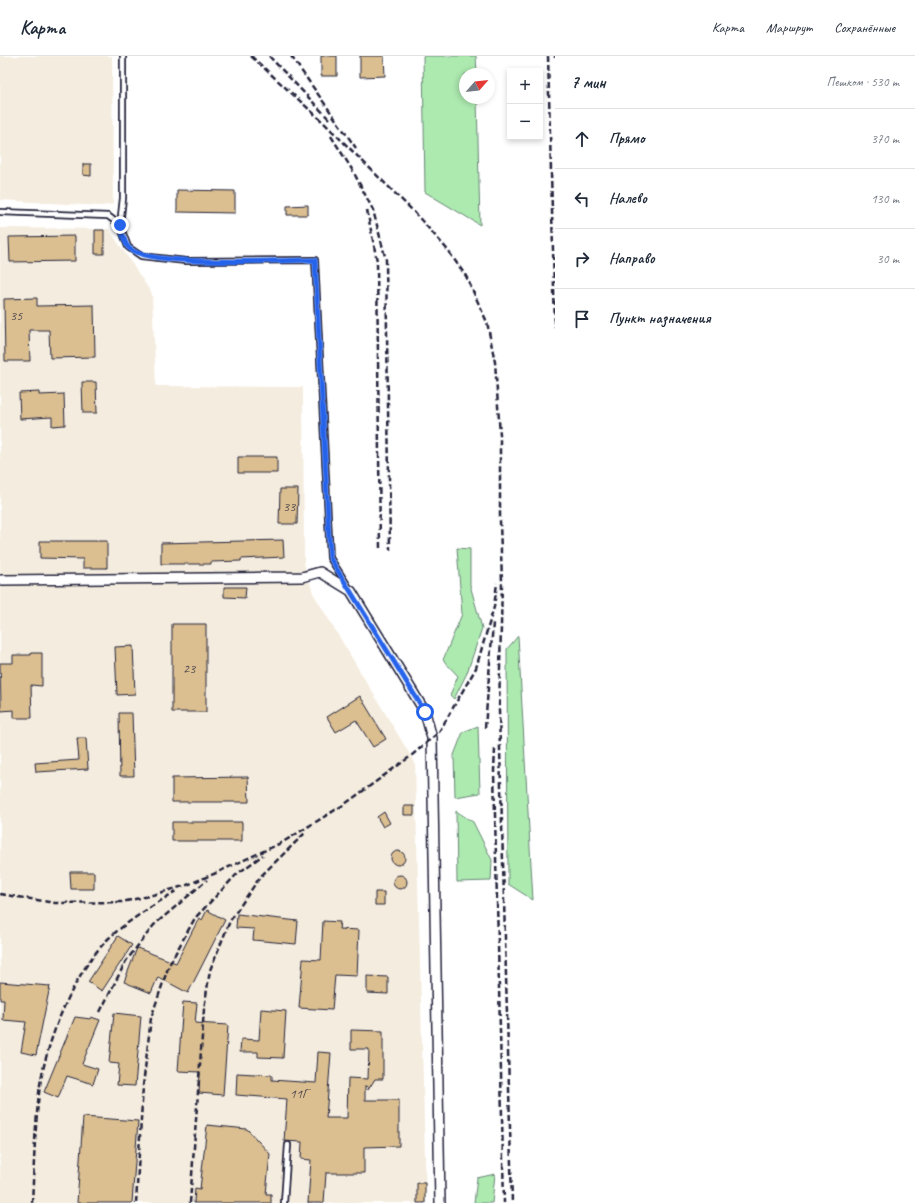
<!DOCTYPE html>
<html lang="ru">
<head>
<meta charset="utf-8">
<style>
	body { margin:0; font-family:Caveat,sans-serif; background:#f2f2f3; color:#1f2937 }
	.controls { position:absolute; right:12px; top:12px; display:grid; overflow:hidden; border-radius:0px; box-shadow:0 2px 6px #0003 }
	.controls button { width:36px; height:36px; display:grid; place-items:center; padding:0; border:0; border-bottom:1px solid #e0e1e3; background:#fff; color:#1f2937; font:20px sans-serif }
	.compass { position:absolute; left:459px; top:12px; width:36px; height:36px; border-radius:50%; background:#fff; box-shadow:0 2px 6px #0003; rotate:62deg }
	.stop { position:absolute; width:12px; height:12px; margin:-9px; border:3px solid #2563eb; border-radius:50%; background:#fff }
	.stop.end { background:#2563eb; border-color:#fff; box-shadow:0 1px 4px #0008 }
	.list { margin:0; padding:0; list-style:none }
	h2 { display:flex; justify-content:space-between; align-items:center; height:52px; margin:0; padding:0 16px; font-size:17px }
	h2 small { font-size:13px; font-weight:400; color:#747a83 }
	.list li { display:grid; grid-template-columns:26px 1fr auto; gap:12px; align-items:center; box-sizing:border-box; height:60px; padding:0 16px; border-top:1px solid #e0e1e3 }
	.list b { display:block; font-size:15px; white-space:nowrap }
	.list em { font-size:13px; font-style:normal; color:#747a83 }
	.icon { flex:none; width:22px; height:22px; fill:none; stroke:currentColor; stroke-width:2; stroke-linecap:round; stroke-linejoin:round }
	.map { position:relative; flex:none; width:555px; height:1147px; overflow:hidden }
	header { display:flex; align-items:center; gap:24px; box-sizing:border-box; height:56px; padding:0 20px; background:#fff; border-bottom:1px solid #e0e1e3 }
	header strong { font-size:19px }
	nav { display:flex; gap:22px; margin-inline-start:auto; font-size:14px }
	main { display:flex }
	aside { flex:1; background:#fff }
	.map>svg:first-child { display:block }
	.built { fill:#f4ecde }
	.green { fill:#adeab0; stroke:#688676 }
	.building { fill:#dbbf90; stroke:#22223b }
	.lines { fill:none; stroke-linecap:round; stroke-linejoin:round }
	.service-casing { stroke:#22223b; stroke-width:8 }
	.minor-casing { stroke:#22223b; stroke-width:12 }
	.service { stroke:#fff; stroke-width:4.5 }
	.minor { stroke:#fff; stroke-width:9 }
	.rail { stroke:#22223b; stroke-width:2.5; stroke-dasharray:6 3; stroke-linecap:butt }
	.route { stroke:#2563eb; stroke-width:5 }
	.labels { text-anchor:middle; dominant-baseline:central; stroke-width:3; stroke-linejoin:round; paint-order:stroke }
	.number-label { font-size:14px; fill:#504950 }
</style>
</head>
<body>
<header>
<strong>Карта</strong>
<nav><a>Карта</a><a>Маршрут</a><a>Сохранённые</a></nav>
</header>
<main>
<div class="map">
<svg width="555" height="1147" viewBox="0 0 555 1147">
	<rect width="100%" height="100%" fill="#fff"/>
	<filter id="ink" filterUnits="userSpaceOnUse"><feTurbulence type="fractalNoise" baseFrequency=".025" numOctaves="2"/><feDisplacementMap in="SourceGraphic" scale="8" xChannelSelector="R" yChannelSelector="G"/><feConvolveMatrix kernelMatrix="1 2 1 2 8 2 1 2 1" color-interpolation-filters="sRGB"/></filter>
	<g filter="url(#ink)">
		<!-- built -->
		<path class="built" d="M0 0H112L113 148 102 150 0 144Z
			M0 172 109 173 152 238 156 330 303 331 304 507 313 537 415 707 426 1147H0Z"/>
		<!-- green -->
		<path class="green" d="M423 0H476L477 18H465V42H477L480 169 425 136Z
			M457 492 470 493V529L482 572 467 617 454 643 450 639 458 620 443 604 462 558Z
			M518 580 533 844 508 828 507 593Z
			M478 670 480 737 455 741 454 699 463 676Z
			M456 755 473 766 492 804 491 825 457 826Z
			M495 1118 492 1147H474L477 1122Z"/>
		<!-- building -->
		<path class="building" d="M321 0H337V20H321Z
			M360 0H384L385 20 360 21Z
			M83 108H91V120L83 119Z
			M177 134 235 135V157L177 156Z
			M308 149V159H287V150Z
			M95 174H104V198H95Z
			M75 180V205L10 206 9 181Z
			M37 242V250L94 249 95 301 50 302 49 274H29L30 305H5L4 243Z
			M82 326H96L97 357H83Z
			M39 336V339L64 338 65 369 52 370V361L20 363 19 337Z
			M238 401H277V417H238Z
			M280 433H298L297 468H279Z
			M283 484 284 501 241 503V505L211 506V508H161V487Z
			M40 485H107V512H83V503L40 502Z
			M224 531H246L245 542 224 541Z
			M172 568H206V656H172Z
			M133 590 135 638 117 639 115 591Z
			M31 597H42V630L31 629 32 662H14V654L1 655 0 607H13V599H31Z
			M360 640 386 683 373 691 356 664 336 676 327 661Z
			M119 657H132L134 720H120Z
			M77 682H86L88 713 36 716 35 707 79 704Z
			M248 721 249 746H172V722Z
			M404 750H414V759H404Z
			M384 756 390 767 383 771 377 761Z
			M172 766H242V785H172Z
			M391 802a7 7 0 1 1 14 0a7 7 0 1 1-14 0Z
			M70 816H94V833H71Z
			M393 826a7 7 0 1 1 14 0a7 7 0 1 1-14 0Z
			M375 836H384V849H375Z
			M207 854 225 864 188 937 158 921 151 937 124 926 137 892 176 907 199 862 202 864Z
			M237 858 298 865 296 888 253 884 254 873 236 872Z
			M323 865 340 866 339 873 359 874 357 920 335 919 332 954 299 952 303 903 321 904Z
			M118 880 132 889 102 935 88 926Z
			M367 920 388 921V938L367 937Z
			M0 926 50 930 36 999 21 996 26 966 3 964 4 944H0Z
			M183 946 197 947 195 967 228 969 223 1039 199 1037 200 1016 178 1015Z
			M261 953 286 955 283 1002 258 1001V996H240L241 983 259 984Z
			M114 957 141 960 135 1030 117 1029 119 1008 109 1007Z
			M75 961 91 963V961L100 964 82 1008 98 1013 93 1028 67 1020 58 1042 44 1036Z
			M351 974 383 975V1023H375L368 1034V1031L365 1030V1044H399V1090L364 1091V1117H326L324 1147H308L311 1104 301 1103 302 1086 284 1085 287 1043 236 1039 237 1017 272 1019V1024L316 1027 318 996 331 997 326 1062H347L348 1022 368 1023 369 993H351Z
			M83 1061 138 1065 132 1147H77Z
			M207 1069 247 1073 270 1098 266 1138H271V1147H194L195 1132 200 1133Z
			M417 1127H425V1147H417Z"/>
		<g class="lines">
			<!-- service casing -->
			<g class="service-casing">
				<path id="service" d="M0 156 108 160 120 169 128 191 141 200 186 205 315 204 330 502 348 530
					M120 169 123 142V0
					M284 1147 288 1089"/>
			</g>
			<!-- minor casing -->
			<g class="minor-casing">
				<path id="minor" d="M1 524 302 521 320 516 351 535 425 656 432 682 440 1147"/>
			</g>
			<!-- service -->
			<use href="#service" class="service"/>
			<!-- minor -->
			<use href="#minor" class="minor"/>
			<!-- rail -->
			<path class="rail" d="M251 0 323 66 414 156 446 192 466 220 487 266 495 306 500 379V465L502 526 499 655 512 1147
				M269 0 329 63
				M291 0 356 92
				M548 0 555 271
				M555 0V2
				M331 80 353 115 373 154 386 204 390 494
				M367 154 377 205 380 495
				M485 672 493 567
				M495 693 494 715 504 1147
				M0 838 55 847 122 846 149 840 187 829 216 817 283 786 345 748 411 700 439 676 476 612 494 551 497 527
				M100 956 126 905 154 869 207 824
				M32 1147C34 1108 35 1068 40 1029 48 981 74 916 109 882 129 864 154 849 176 835
				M136 1147 143 1030 151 962 169 909 195 862 237 818 263 799
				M190 1147 204 953 210 914 230 865 260 821 306 776"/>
		</g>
	</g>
	<g class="lines" filter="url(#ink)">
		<!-- route -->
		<path class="route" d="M120 169C122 175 124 186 128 191 145 212 283 204 315 204L330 502 425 656"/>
	</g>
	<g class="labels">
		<!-- number labels -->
		<g class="number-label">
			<text x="16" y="259">35</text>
			<text x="289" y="450">33</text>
			<text x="189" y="612">23</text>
			<text x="299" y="1037">11Г</text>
		</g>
	</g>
</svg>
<div class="controls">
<button>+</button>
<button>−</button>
</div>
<svg class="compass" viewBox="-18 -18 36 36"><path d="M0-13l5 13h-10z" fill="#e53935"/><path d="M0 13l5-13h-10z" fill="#747a83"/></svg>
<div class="stop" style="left:425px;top:656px"></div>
<div class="stop end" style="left:120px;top:169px"></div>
</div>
<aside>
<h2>7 мин<small>Пешком · 530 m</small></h2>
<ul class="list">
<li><svg class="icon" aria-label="ahead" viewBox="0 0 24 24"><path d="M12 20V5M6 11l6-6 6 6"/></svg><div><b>Прямо</b></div><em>370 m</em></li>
<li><svg class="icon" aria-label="left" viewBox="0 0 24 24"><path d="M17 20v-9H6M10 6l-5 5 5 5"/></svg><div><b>Налево</b></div><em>130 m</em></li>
<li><svg class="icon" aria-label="right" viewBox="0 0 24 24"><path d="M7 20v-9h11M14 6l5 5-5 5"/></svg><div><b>Направо</b></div><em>30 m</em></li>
<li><svg class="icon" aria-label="arrive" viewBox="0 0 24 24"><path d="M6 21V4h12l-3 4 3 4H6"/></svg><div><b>Пункт назначения</b></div></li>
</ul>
</aside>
</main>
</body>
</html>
